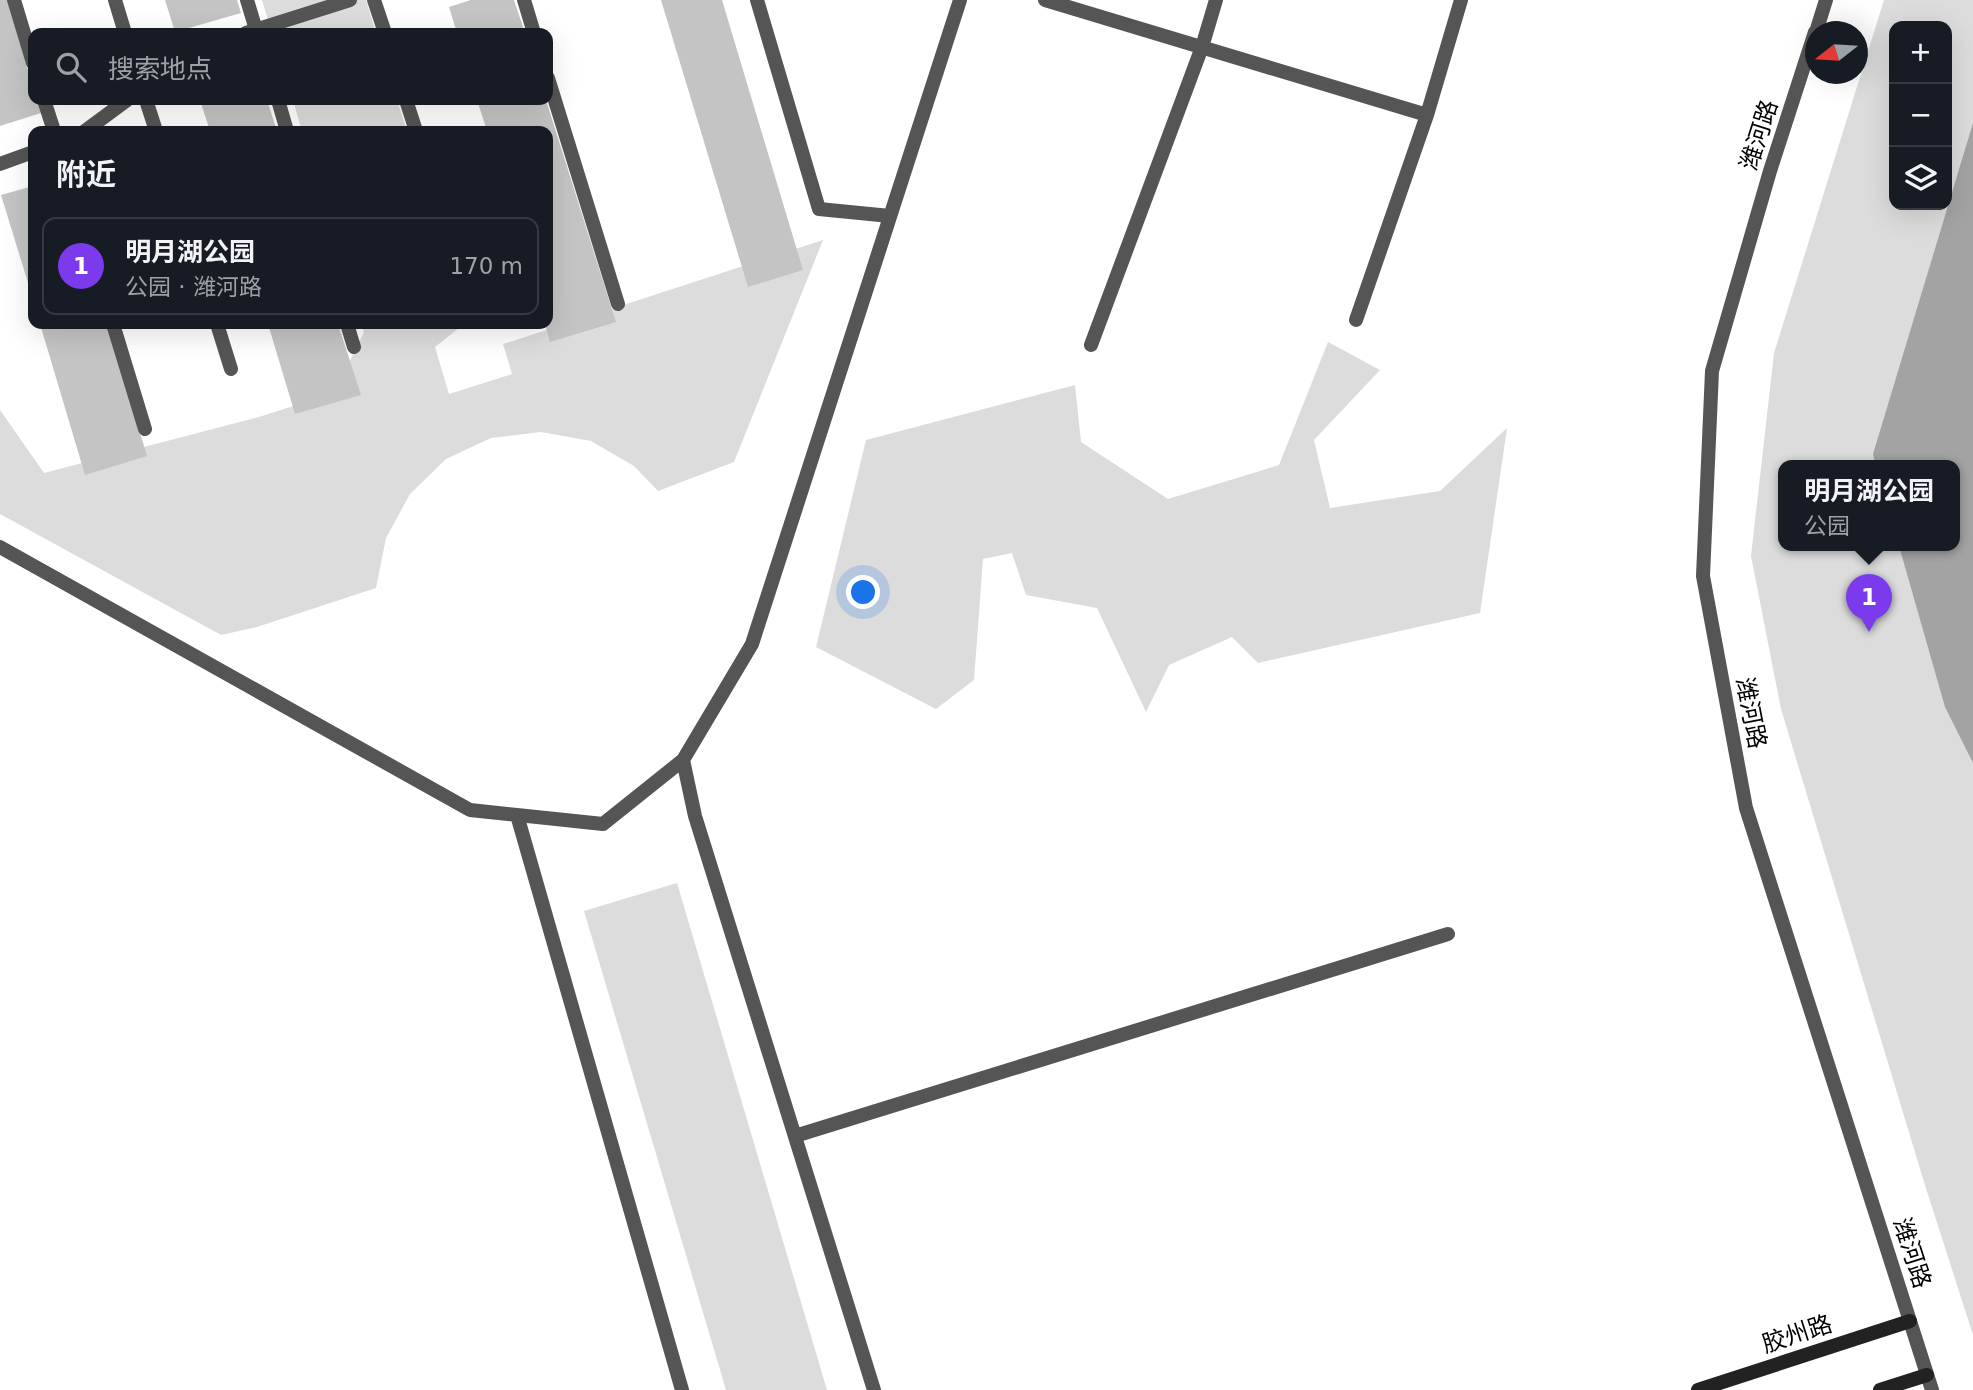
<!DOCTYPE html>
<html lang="zh">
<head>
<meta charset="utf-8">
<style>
	body { margin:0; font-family:"DejaVu Sans","Noto Sans SC",sans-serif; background:#20242c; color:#f1f3f6 }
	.controls { position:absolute; right:21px; top:21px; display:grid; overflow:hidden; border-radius:14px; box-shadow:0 7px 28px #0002 }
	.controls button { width:63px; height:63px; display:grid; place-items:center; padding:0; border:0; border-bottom:2px solid #363941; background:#171b24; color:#f1f3f6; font:35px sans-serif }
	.compass { position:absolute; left:1805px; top:21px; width:63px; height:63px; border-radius:50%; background:#171b24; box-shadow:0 7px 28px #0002; rotate:253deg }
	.you { position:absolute; left:864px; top:593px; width:24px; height:24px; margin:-18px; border:5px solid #fff; border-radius:50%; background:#1a73e8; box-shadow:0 0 0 10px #1a73e833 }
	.badge { display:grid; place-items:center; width:46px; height:46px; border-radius:50%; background:#7c3aed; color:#fff; font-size:23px; font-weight:700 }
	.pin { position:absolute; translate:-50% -58px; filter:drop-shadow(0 2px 4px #0008) }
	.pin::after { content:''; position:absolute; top:37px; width:24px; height:21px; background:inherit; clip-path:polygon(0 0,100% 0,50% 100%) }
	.popup { position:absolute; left:1778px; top:460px; width:182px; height:91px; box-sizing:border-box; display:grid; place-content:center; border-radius:14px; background:#171b24; filter:drop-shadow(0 2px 5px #0005); font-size:23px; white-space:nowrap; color:#9ea1a6 }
	.popup b { font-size:26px; color:#f1f3f6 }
	.popup::after { content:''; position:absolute; left:50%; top:100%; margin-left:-14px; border:14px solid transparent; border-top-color:#171b24 }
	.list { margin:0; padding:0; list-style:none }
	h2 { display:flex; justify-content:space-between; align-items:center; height:91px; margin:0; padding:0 28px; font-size:30px }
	h2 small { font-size:23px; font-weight:400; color:#9ea1a6 }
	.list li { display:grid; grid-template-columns:46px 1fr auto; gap:21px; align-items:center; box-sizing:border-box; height:98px; margin:0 14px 14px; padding:0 14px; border:2px solid #363941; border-radius:14px }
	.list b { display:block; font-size:26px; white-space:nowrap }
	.list p { margin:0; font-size:23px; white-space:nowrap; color:#9ea1a6 }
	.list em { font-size:23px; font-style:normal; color:#9ea1a6 }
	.icon { flex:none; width:38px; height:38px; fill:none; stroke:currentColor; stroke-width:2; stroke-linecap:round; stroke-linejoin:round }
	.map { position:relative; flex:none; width:1973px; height:1390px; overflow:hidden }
	.search { position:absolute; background:#171b24; box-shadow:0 7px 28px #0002; left:28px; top:28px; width:525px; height:77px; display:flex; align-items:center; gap:18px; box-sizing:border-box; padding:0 24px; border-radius:14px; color:#9ea1a6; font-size:26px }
	.panel { position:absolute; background:#171b24; box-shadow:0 7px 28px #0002; left:28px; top:126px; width:525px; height:203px; border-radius:14px }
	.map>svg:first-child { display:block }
	.green { fill:#dcdcdc; fill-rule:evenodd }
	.water { fill:#a3a3a3 }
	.building { fill:#c4c4c4 }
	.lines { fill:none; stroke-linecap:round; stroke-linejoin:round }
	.service { stroke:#555; stroke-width:14 }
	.minor { stroke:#555; stroke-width:14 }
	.secondary { stroke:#222; stroke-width:14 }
	.labels { text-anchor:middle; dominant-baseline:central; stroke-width:5; stroke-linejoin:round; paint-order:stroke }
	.street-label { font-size:24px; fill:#000; stroke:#fff }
</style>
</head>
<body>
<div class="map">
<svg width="1973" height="1390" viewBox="0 0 1973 1390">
	<rect width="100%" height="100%" fill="#fff"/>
	<!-- green -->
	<path class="green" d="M262 0H366L376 33H272Z
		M1884 0H1973V1335L1924 1182 1781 709 1751 556 1774 353ZM1894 26H1947V205H1894ZM1783 466H1955V546H1783Z
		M293 100H397L407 131H302Z
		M823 240 734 462 658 491 634 466 591 441 541 432 491 438 446 459 410 494 386 538 376 588 257 627 221 635 0 514V410L44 473 259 417 312 400 346 369 364 332 361 324H464L435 347 449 394 512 374 503 344Z
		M1328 342 1380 370 1314 440 1330 508 1440 491 1507 428 1480 613 1258 663 1232 637 1169 665 1146 712 1097 608 1026 595 1012 553 983 559 974 680 936 709 816 647 866 440 1075 385 1081 442 1168 499 1279 465Z
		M677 883 827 1390H726L584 911Z"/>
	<!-- water -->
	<path class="water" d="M1973 123V763L1945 707 1899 546H1955V466H1876L1873 454Z"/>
	<!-- building -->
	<path class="building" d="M0 0H7L33 87V100H37L41 113 0 126Z
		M165 0H237L241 13 175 32Z
		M471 0H514L525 33H457L449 7Z
		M661 0H722L803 270 748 287Z
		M200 100H267L277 131H210Z
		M477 100H546L616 322 550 342 545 324H548V131H487Z
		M33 186V299L1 195Z
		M40 324H107L147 456 85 475Z
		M268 324H338L361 395 295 414Z"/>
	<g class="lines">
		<!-- service -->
		<path class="service" d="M14 0 33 63
			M115 0 125 33
			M247 0 257 33
			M374 0 385 33
			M524 0 534 33
			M757 0 819 209 890 216
			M1045 0 1427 115
			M246 33 350 0
			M548 78 618 304
			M44 100 54 131
			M146 100 156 131
			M278 100 287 131
			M406 100 416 131
			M85 131 127 100
			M0 164 33 152
			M1356 320 1427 115 1461 0
			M113 324 145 429
			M217 324 231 369
			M347 324 354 347
			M1091 345 1202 47 1216 0
			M0 547 470 810 603 824 683 760 752 644 960 0
			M683 760 695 816 874 1390
			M517 815 682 1390
			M795 1136 1448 934"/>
		<!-- minor -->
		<path class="minor" d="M1815 32 1770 171 1712 371 1703 576 1746 808 1932 1390
			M1816 32 1826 0"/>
		<!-- secondary -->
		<path class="secondary" d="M1698 1390 1910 1321
			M1880 1390 1927 1375"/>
	</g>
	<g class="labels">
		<!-- street labels -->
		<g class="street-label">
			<text transform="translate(1759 135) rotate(-72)">潍河路</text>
			<text transform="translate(1751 713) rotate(79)">潍河路</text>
			<text transform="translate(1912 1253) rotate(72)">潍河路</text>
			<text transform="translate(1797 1334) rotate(-18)">胶州路</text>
		</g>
	</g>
</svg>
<div class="controls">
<button>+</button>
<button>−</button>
<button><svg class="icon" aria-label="layers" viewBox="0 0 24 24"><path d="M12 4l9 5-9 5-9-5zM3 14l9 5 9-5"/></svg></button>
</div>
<svg class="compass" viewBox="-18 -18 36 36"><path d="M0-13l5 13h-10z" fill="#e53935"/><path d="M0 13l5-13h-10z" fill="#9ea1a6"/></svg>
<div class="you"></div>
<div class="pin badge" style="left:1869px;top:632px">1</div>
<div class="popup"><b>明月湖公园</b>公园</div>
<div class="search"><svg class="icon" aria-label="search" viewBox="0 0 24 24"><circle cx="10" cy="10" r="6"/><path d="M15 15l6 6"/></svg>搜索地点</div>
<section class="panel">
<h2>附近<small></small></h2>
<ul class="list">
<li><span class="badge">1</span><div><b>明月湖公园</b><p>公园 · 潍河路</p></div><em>170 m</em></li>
</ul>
</section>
</div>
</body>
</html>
